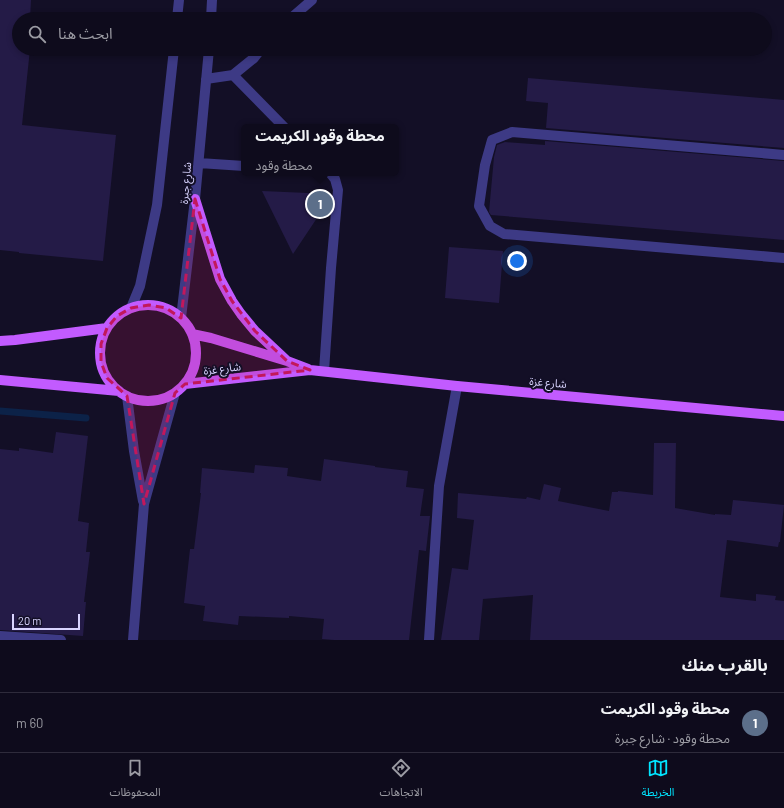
<!DOCTYPE html>
<html lang="ar">
<head>
<meta charset="utf-8">
<style>
	body { margin:0; font-family:Barlow,"Noto Sans Arabic",sans-serif; background:#171425; color:#f1f3f6; direction:rtl }
	.scale { position:absolute; left:12px; bottom:10px; width:68px; box-sizing:border-box; padding-left:4px; border:2px solid #d9d4ff; border-top:0; font-size:11px; line-height:14px; white-space:nowrap; color:#d9d4ff; -webkit-text-stroke:3px #130f26; paint-order:stroke }
	.you { position:absolute; left:517px; top:261px; width:14px; height:14px; margin:-10px; border:3px solid #fff; border-radius:50%; background:#1a73e8; box-shadow:0 0 0 6px #1a73e833 }
	.badge { display:grid; place-items:center; width:26px; height:26px; border-radius:50%; background:#00e5ff; color:#fff; font-size:13px; font-weight:700 }
	.pin { position:absolute; translate:-50% -50%; border:2px solid #fff; box-shadow:0 1px 4px #0006 }
	.popup { position:absolute; left:241px; top:124px; width:158px; height:52px; box-sizing:border-box; display:grid; place-content:center; border-radius:6px; background:#0e0b1c; filter:drop-shadow(0 1px 3px #0005); font-size:13px; white-space:nowrap; color:#9b9ba3 }
	.popup b { font-size:15px; color:#f1f3f6 }
	.popup::after { content:''; position:absolute; left:50%; top:100%; margin-left:-8px; border:8px solid transparent; border-top-color:#0e0b1c }
	.list { margin:0; padding:0; list-style:none }
	h2 { display:flex; justify-content:space-between; align-items:center; height:52px; margin:0; padding:0 16px; font-size:17px }
	h2 small { font-size:13px; font-weight:400; color:#9b9ba3 }
	.list li { display:grid; grid-template-columns:26px 1fr auto; gap:12px; align-items:center; box-sizing:border-box; height:60px; padding:0 16px; border-top:1px solid #2e2b3b }
	.list b { display:block; font-size:15px; white-space:nowrap }
	.list p { margin:0; font-size:13px; white-space:nowrap; color:#9b9ba3 }
	.list em { font-size:13px; font-style:normal; color:#9b9ba3 }
	.icon { flex:none; width:22px; height:22px; fill:none; stroke:currentColor; stroke-width:2; stroke-linecap:round; stroke-linejoin:round }
	.map { position:relative; flex:none; width:784px; height:640px; overflow:hidden; direction:ltr }
	.search { position:absolute; background:#0e0b1c; box-shadow:0 2px 6px #0003; left:12px; right:12px; top:12px; height:44px; display:flex; align-items:center; gap:10px; box-sizing:border-box; padding:0 14px; border-radius:22px; color:#9b9ba3; font-size:15px }
	.sheet { height:112px; background:#0e0b1c }
	nav { display:flex; justify-content:space-around; align-items:center; box-sizing:border-box; height:56px; border-top:1px solid #2e2b3b; background:#0e0b1c; font-size:11px; color:#9b9ba3 }
	nav a { display:grid; justify-items:center; gap:2px }
	nav .on { color:#00e5ff }
	.map>svg:first-child { display:block }
	.lines { fill:none; stroke-linecap:round; stroke-linejoin:round }
	.stream { stroke:#0c2248; stroke-width:7 }
	.building { fill:#241b47 }
	.minor { stroke:#3d3a85; stroke-width:10 }
	.major { stroke:#c25bff; stroke-width:10 }
	.marked { fill:#c2185b; fill-opacity:0.2; stroke:#c2185b; stroke-width:3; stroke-dasharray:8 5; stroke-linejoin:round }
	.labels { text-anchor:middle; dominant-baseline:central; stroke-width:4; stroke-linejoin:round; paint-order:stroke }
	.street-label { font-size:11px; fill:#d9d4ff; stroke:#130f26 }
</style>
</head>
<body>
<div class="map">
<svg width="784" height="640" viewBox="0 0 784 640">
	<rect width="100%" height="100%" fill="#130f26"/>
	<g class="lines">
		<!-- stream -->
		<path class="stream" d="M0 411 86 418"/>
	</g>
	<!-- building -->
	<path class="building" d="M0 0H31L30 19H19V49H30L22 125 116 135 103 261 19 253V252L0 250Z
		M528 78 784 100V148L546 128 548 103 526 101Z
		M545 141 784 161V240L491 215 489 212 494 157 497 145 505 142 545 145Z
		M262 191 331 194V197L293 254Z
		M449 247 503 251 499 303 445 298Z
		M56 432 88 436 78 521 89 523 86 552H90L84 602H86L83 636 0 630V449L19 451V448L53 453Z
		M654 443H676L675 508 715 515V514L731 515 733 500 784 505 780 542H779L778 547 727 540 720 597 756 601V594L776 596 775 600 784 601V640H530L533 595 483 599 479 640H441L452 568 468 570 474 520 457 518 458 493 526 499 527 497 540 500 544 484 561 488 558 501 609 511 612 492H618V491L653 495Z
		M324 459 375 466V467L408 471 406 487 424 489 420 516H430L426 551 419 550 409 640H334L322 639 324 619 289 616V618L239 616 238 625 203 621 205 606 184 603 190 549H194L201 493H200L202 468 254 473 255 465 288 468 287 476 321 481Z"/>
	<g class="lines">
		<!-- minor -->
		<path class="minor" d="M177 19 179 0
			M211 19 212 0
			M290 19 312 0
			M233 75 284 127
			M206 79 233 75 254 58 261 49
			M784 155 512 132 492 140 485 165 479 206 490 226 504 234 784 258
			M199 163 244 166
			M131 308 140 286 157 205 174 49
			M181 318 195 199 209 49
			M324 371 331 268 338 190 335 179 330 173
			M127 396 134 451 143 501
			M0 636 61 640
			M133 640 144 504 175 393
			M429 640 439 486 457 386"/>
		<!-- major -->
		<path class="major" d="M195 199 220 279 232 301 241 314 255 331 287 361
			M100 353a48 48 0 1 1 96 0a48 48 0 1 1-96 0Z
			M192 334 211 338 287 361 308 369
			M0 341 15 340 107 328
			M0 380 119 391
			M185 384 310 370 457 386 784 416"/>
	</g>
	<!-- marked area -->
	<path class="marked" d="M195 199 220 279 232 301 255 331 287 361 310 370 185 384 175 393 144 504 127 396 107 378 101 362V344L107 328 117 316 131 308 149 305 166 308 181 318Z"/>
	<g class="labels">
		<!-- street labels -->
		<g class="street-label">
			<text transform="translate(185 183) rotate(-85)">شارع جبرة</text>
			<text transform="translate(222 368) rotate(-7)">شارع غزة</text>
			<text transform="translate(548 382) rotate(5)">شارع غزة</text>
		</g>
	</g>
</svg>
<div class="scale">20 m</div>
<div class="you"></div>
<div class="pin badge" style="left:320px;top:204px;background:#5c6f8a">1</div>
<div class="popup"><b>محطة وقود الكريمت</b>محطة وقود</div>
<div class="search"><svg class="icon" aria-label="search" viewBox="0 0 24 24"><circle cx="10" cy="10" r="6"/><path d="M15 15l6 6"/></svg>ابحث هنا</div>
</div>
<section class="sheet">
<h2>بالقرب منك<small></small></h2>
<ul class="list">
<li><span class="badge" style="background:#5c6f8a">1</span><div><b>محطة وقود الكريمت</b><p>محطة وقود · شارع جبرة</p></div><em>60 m</em></li>
</ul>
</section>
<nav>
<a class="on"><svg class="icon" aria-label="map" viewBox="0 0 24 24"><path d="M3 6l6-2 6 2 6-2v14l-6 2-6-2-6 2zM9 4v14M15 6v14"/></svg>الخريطة</a>
<a><svg class="icon" aria-label="directions" viewBox="0 0 24 24"><path d="M12 3l9 9-9 9-9-9zM9 14v-3h6M13 9l2 2-2 2"/></svg>الاتجاهات</a>
<a><svg class="icon" aria-label="saved" viewBox="0 0 24 24"><path d="M7 4h10v16l-5-4-5 4z"/></svg>المحفوظات</a>
</nav>
</body>
</html>
